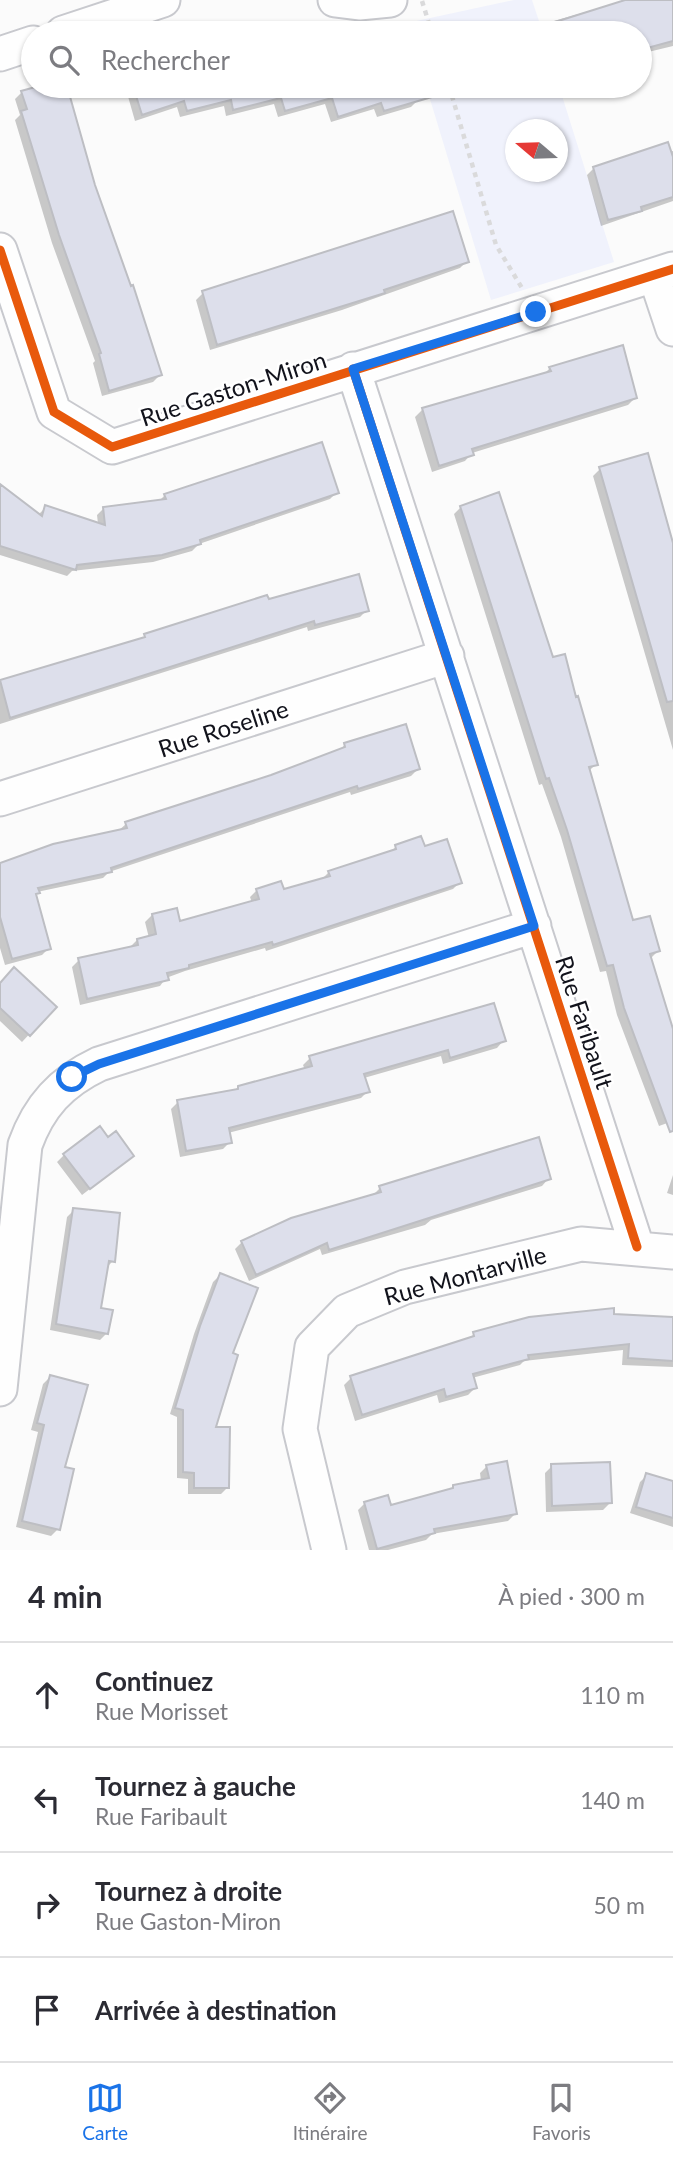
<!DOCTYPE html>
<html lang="fr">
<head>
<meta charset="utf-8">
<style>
	body { margin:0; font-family:Lato,sans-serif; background:#f2f2f3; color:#2b2b33 }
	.compass { position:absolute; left:505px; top:119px; width:63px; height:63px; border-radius:50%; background:#fff; box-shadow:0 2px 5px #0004; rotate:289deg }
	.stop { position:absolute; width:21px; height:21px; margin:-16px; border:5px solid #1a73e8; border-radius:50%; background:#fff }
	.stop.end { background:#1a73e8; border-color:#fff; box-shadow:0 2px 7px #0008 }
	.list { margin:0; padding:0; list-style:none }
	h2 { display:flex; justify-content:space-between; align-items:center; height:91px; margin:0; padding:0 28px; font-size:30px }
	h2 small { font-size:23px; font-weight:400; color:#7c7c81 }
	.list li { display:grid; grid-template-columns:46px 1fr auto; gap:21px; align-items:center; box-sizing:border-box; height:105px; padding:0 28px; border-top:2px solid #e1e1e2 }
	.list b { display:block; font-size:26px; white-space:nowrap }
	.list p { margin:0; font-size:23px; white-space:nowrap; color:#7c7c81 }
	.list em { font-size:23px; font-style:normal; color:#7c7c81 }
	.icon { flex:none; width:38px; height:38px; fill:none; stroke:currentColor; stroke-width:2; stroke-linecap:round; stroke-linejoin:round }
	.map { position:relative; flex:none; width:673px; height:1550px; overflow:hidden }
	.search { position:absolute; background:#fff; box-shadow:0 2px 5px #0004; left:21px; right:21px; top:21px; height:77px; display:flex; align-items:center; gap:18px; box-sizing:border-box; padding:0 24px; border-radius:38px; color:#7c7c81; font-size:26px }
	.sheet { height:511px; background:#fff }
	nav { display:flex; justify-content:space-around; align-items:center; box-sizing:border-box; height:98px; border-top:2px solid #e1e1e2; background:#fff; font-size:19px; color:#7c7c81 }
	nav a { display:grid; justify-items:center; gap:4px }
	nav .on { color:#1a73e8 }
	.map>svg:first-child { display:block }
	.green { fill:#f0f2fc; fill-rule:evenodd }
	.shadow { fill:#0003 }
	.building { fill:#dddfeb; stroke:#bdbec3; stroke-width:2 }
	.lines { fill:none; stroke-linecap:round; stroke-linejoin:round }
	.street-casing { stroke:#c8c9ce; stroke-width:37 }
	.path { stroke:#dadadb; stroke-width:4.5; stroke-dasharray:5 5; stroke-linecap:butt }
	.street { stroke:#fefefe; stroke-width:33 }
	.cycleway-casing { stroke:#fff; stroke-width:13 }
	.cycleway { stroke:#e8590c; stroke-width:9 }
	.route { stroke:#1a73e8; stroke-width:9 }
	.labels { text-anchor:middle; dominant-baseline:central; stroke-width:5; stroke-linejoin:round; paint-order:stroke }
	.street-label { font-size:24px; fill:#12131c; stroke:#fff }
</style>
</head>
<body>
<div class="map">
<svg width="673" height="1550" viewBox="0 0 673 1550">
	<rect width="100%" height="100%" fill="#fbfbfb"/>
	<!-- green -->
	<path class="green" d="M514 0H532L543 33H410L407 23Z
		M426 86H559L614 262 491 300ZM516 130H558V172H516Z"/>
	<!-- shadow -->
	<path class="shadow" d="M673 0V46L640 54V33L536 31 543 24 628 0Z
		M46 86H65L93 185 160 375 153 382 102 396 93 363 95 361 52 243 15 120 20 115 15 99 22 92Z
		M125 86H414L418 100 411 107 377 117 374 109 331 122 325 104 278 117 274 104 226 116 224 106 180 117 177 107 135 121Z
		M673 151V201L601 226 587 175 594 168Z
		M467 261 460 268 342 310 210 350 196 300 203 293Z
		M550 368 635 398 628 405 472 453 465 461 432 472 415 417 422 410 543 375Z
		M600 469 673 545V750L593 476Z
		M0 486 38 515 46 507 98 524 97 515 104 508 158 502 165 495 337 492 330 499 199 544 192 551 153 562 72 571 67 576 0 555Z
		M461 507 552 659 596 764 588 772 632 922 658 951 650 959 673 1031V1121L659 1126 617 1015 606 971 600 972 561 837 542 784 539 785 454 514Z
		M266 597 268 601 367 610 360 617 308 631 307 627 0 724V684Z
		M345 745 418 769 411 776 351 795 350 792 109 872 103 878 37 892 34 895 49 948 42 955 5 965 0 948V863L118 831 126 824 272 776 337 752Z
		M396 847 424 849 460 882 453 889 266 951 265 948 185 971 166 978 160 986 80 1005 72 967 79 960 130 947 137 940 149 938 145 922 152 915 178 924 252 903 250 897 257 890 283 892 321 880 329 872 389 853Z
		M0 985 54 1008 22 1042 0 1021Z
		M504 1040 497 1048 443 1064 441 1056 364 1078 368 1091 361 1098 228 1133 230 1142 223 1149 180 1157 171 1109 178 1102 234 1091 238 1087 305 1070 303 1065 310 1058Z
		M108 1139 125 1162 82 1195 57 1162 64 1155Z
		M673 1175V1195L667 1193Z
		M549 1178 542 1186 431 1220 425 1225 322 1255 320 1249 249 1281 235 1249 242 1242 373 1195 380 1188Z
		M74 1210 113 1261 106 1268 99 1309 107 1333 100 1340 50 1330 67 1217Z
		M220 1275 231 1354 213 1429 228 1487 221 1494H188V1479L177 1478V1417L170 1414 194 1334 213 1282Z
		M613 1315 673 1319V1367L622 1365 623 1350 524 1361 520 1365 472 1378 475 1388 468 1395 439 1403 437 1395 355 1421 344 1385 351 1378 468 1340 474 1334Z
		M50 1377 63 1468 58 1529 51 1536 16 1527 38 1432 31 1430 43 1384Z
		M487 1466 515 1514 508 1521 432 1534 426 1540 388 1550H369L358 1510 365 1503 390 1507 449 1491 454 1486 481 1481 480 1473Z
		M552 1466 610 1503 603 1510 546 1512 545 1473Z
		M647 1475 673 1483V1527L630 1513 640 1482Z"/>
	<!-- building -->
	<path class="building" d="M625 0H673V41L640 50V33H537L536 28Z
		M39 86H67L95 185 131 286 133 285 162 375 109 391 99 354 101 353 59 235 21 111 27 109 21 91Z
		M133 86H448L449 92 384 111 381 103 338 117 332 98 285 111 281 98 233 110 231 100 187 111 184 101 142 115Z
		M668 142 673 157V197L641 207 642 211 608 220 593 167Z
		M453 211 469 262 384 290 385 293 217 345 202 291Z
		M623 345 637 398 472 449 474 455 439 466 422 408 551 371 549 367Z
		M322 442 339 493 200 540 201 544 162 555 77 565 76 570 0 546V484L42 516 45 505 105 525 103 507 166 499 164 494Z
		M648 453 673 543V701L667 702 599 467Z
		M499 492 553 657 565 654 576 697 578 696 598 765 589 767 633 920 650 916 660 951 650 954 673 1029V1131L670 1132 624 1008 613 965 607 966 567 830 549 778 546 779 460 506Z
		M359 574 369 611 315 625 314 621 10 718 0 680 145 637 144 634 267 595 269 599Z
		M406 724 420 769 358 789 357 786 111 868 112 872 38 888 40 893 36 894 51 949 12 959 0 917V863L53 844 127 828 125 822 271 775 345 747 344 743Z
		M421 836 425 846 447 839 462 883 273 945 272 942 189 965V968L167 973 169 980 87 999 78 958 138 945 137 939 156 934 152 914 177 908 180 921 259 899 256 889 281 881 284 889 330 876 328 871 396 849 395 845Z
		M14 967 57 1007 30 1036 0 1008V983Z
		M494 1003 506 1041 450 1058 448 1050 364 1074 370 1092 229 1128 232 1143 186 1151 177 1100 238 1089V1086L312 1066 309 1056Z
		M100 1126 108 1137 116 1131 134 1156 90 1189 63 1154Z
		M539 1137 551 1179 329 1250 327 1243 256 1275 241 1241 291 1218 381 1192 379 1186Z
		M73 1208 120 1213 115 1262 109 1261 101 1308 113 1310 108 1334 56 1324Z
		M220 1273 258 1288 233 1353 238 1355 216 1427H230L229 1488H194V1473L183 1472V1410L175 1408 200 1326Z
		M614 1308V1314L673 1317V1361L628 1358 629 1344 528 1355 529 1359 473 1374 477 1388 446 1397 444 1389 362 1415 350 1376 474 1336 473 1332 529 1317Z
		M50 1375 88 1385 65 1467 74 1469 60 1530 22 1521 44 1425 37 1423Z
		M507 1461 517 1514 434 1529 435 1533 377 1549 364 1502 388 1495 391 1505 453 1488V1485L489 1478 486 1465Z
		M610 1462 612 1503 552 1506 551 1464Z
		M646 1473 673 1481V1518L636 1507Z"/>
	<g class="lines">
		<!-- street casing -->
		<g class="street-casing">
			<path id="street" d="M335 0 359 3 390 0
				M63 33 163 0
				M0 54 33 43
				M0 250 54 412 112 447 673 269
				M655 275 673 329
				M353 369 637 1247
				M0 799 447 656
				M0 1389 25 1145C39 1106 61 1082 99 1064L534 926
				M329 1550 300 1429 312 1347 347 1311 405 1287 581 1244 673 1252"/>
		</g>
		<!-- path -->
		<path class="path" d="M422 1 432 33
			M449 86 496 245 522 288"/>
		<!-- street -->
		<use href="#street" class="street"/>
		<!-- cycleway casing -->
		<g class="cycleway-casing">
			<path id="cycleway" d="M0 250 54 412 112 447 673 269
				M353 369 637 1247"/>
		</g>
		<!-- cycleway -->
		<use href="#cycleway" class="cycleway"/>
	</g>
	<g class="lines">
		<!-- route -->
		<path class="route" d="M72 1077 99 1064 534 926 353 369 536 312"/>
	</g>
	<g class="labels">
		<!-- street labels -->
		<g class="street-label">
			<text transform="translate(233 388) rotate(-18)">Rue Gaston-Miron</text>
			<text transform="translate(223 728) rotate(-18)">Rue Roseline</text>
			<text transform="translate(585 1022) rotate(72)">Rue Faribault</text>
			<text transform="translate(465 1275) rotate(-15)">Rue Montarville</text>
		</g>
	</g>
</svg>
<svg class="compass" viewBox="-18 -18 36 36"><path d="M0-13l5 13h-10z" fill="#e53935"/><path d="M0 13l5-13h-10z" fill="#7c7c81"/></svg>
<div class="stop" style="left:72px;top:1077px"></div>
<div class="stop end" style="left:536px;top:312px"></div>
<div class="search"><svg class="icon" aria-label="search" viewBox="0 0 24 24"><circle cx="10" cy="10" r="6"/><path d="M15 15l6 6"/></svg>Rechercher</div>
</div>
<section class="sheet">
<h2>4 min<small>À pied · 300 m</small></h2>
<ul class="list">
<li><svg class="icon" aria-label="ahead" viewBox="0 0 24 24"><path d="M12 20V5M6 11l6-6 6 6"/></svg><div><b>Continuez</b><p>Rue Morisset</p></div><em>110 m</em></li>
<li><svg class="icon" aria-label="left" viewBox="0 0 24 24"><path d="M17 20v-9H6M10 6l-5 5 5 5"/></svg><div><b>Tournez à gauche</b><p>Rue Faribault</p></div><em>140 m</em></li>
<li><svg class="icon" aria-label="right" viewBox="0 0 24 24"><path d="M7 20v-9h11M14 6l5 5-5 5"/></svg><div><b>Tournez à droite</b><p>Rue Gaston-Miron</p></div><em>50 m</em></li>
<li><svg class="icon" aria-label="arrive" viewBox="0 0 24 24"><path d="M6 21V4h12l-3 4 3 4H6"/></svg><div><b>Arrivée à destination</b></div></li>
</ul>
</section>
<nav>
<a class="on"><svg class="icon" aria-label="map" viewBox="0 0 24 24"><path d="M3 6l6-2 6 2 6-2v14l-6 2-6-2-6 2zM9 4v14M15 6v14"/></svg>Carte</a>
<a><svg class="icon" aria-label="directions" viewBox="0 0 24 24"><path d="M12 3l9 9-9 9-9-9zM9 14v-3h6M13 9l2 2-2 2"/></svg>Itinéraire</a>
<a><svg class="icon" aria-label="saved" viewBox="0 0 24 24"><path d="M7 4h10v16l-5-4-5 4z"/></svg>Favoris</a>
</nav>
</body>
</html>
